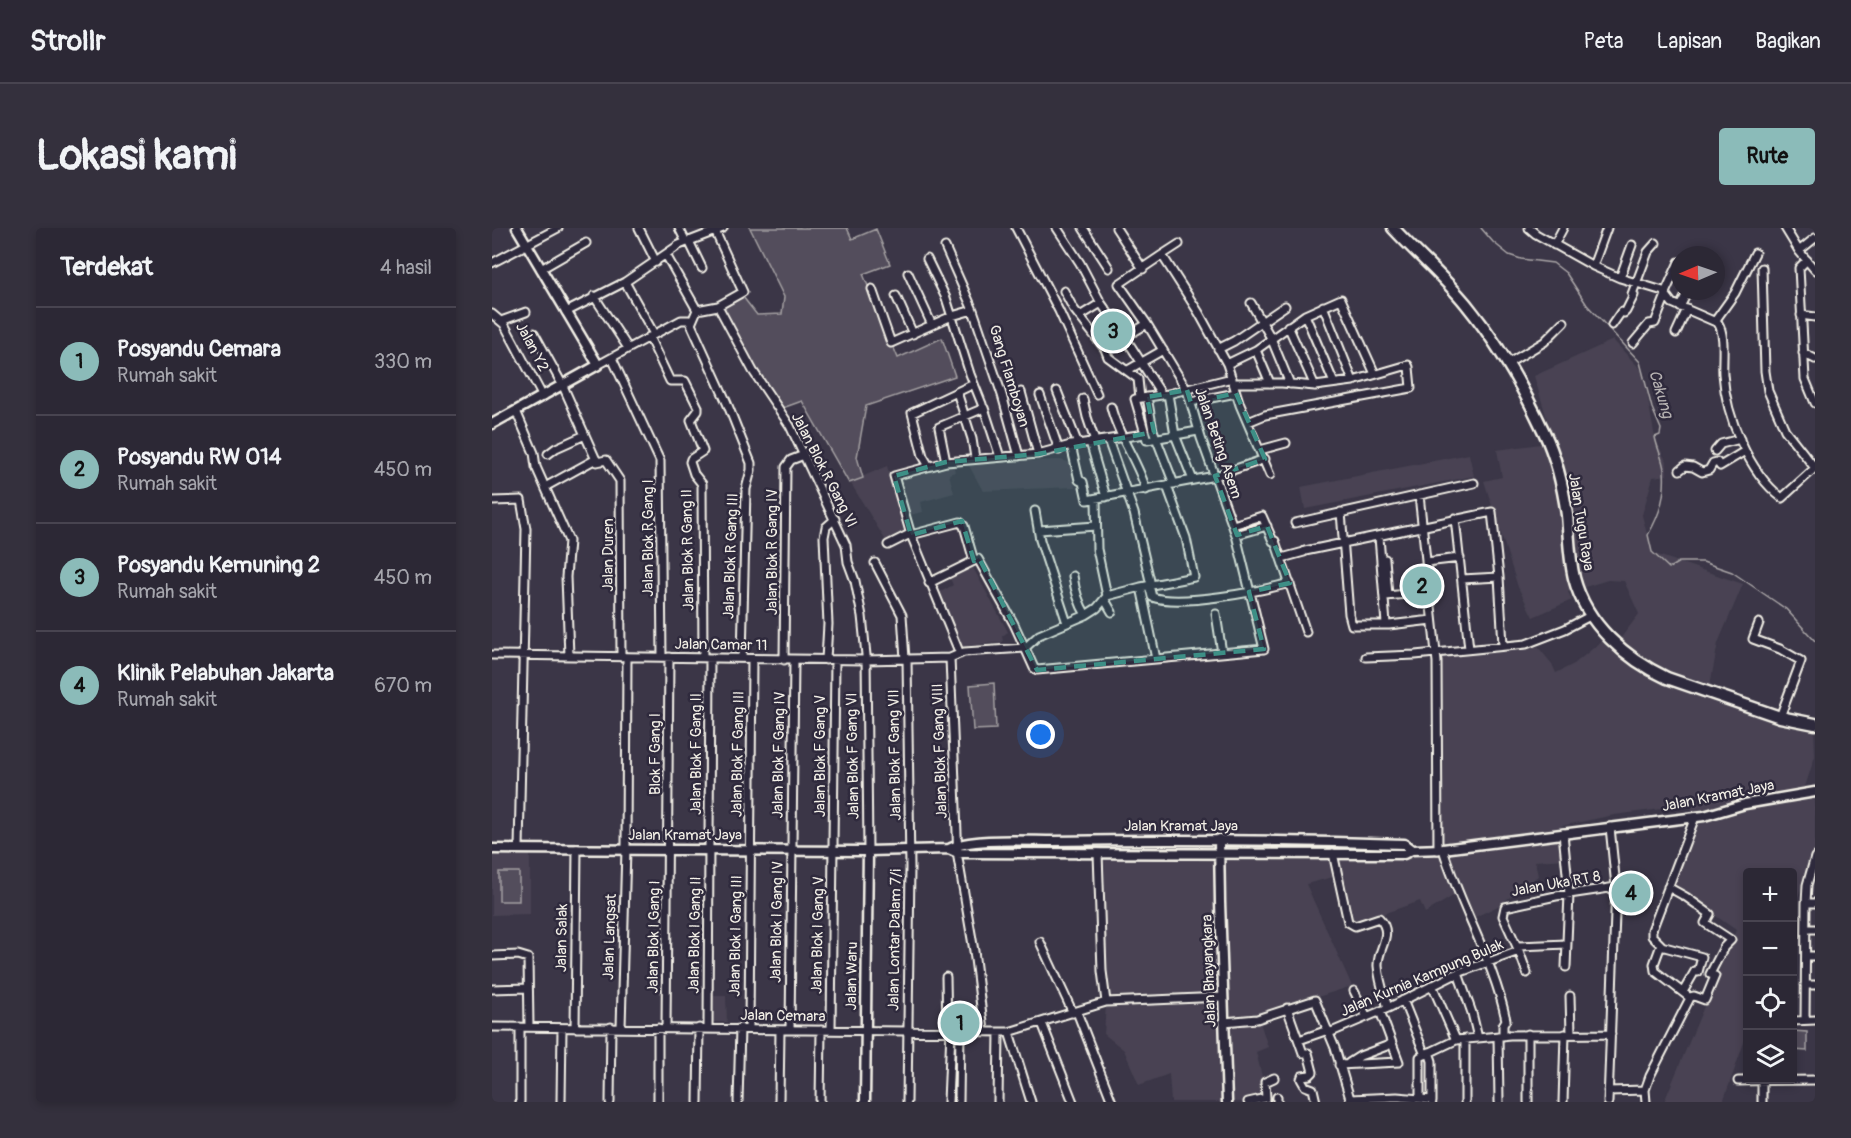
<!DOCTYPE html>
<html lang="id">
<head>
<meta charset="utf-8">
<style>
	body { margin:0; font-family:Pangolin,sans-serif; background:#34303d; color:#f1f3f6 }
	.controls { position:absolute; right:18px; bottom:18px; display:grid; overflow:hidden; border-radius:6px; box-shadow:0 3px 9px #0003 }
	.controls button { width:54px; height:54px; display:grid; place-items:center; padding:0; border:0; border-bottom:2px solid #484450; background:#2c2835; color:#f1f3f6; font:30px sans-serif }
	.compass { position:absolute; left:1179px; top:18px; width:54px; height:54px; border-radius:50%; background:#2c2835; box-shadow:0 3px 9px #0003; rotate:268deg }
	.you { position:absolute; left:549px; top:507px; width:21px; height:21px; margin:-15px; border:4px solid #fff; border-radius:50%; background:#1a73e8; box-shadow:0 0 0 9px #1a73e833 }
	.badge { display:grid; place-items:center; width:39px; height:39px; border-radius:50%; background:#8bbbb9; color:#111; font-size:20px; font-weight:700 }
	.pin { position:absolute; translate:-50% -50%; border:3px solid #fff; box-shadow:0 2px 6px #0006 }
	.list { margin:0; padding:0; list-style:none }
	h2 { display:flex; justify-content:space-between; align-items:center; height:78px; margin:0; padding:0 24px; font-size:26px }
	h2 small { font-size:20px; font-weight:400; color:#a6a6ad }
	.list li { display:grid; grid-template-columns:39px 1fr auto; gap:18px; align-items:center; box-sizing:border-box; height:108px; padding:0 24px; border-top:2px solid #484450 }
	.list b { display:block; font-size:22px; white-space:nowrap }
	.list p { margin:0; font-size:20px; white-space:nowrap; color:#a6a6ad }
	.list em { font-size:20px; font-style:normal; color:#a6a6ad }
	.icon { flex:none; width:33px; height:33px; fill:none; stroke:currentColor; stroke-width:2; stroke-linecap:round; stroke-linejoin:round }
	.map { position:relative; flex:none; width:1323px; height:874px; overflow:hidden; border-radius:6px }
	header { display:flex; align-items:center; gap:36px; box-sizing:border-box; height:84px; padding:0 30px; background:#2c2835; border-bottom:2px solid #484450 }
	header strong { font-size:28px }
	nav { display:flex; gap:33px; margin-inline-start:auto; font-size:21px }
	.intro { display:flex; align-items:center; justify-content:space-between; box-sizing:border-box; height:144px; padding:0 36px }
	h1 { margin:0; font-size:42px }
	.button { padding:15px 27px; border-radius:6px; background:#8bbbb9; color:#111; font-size:21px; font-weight:700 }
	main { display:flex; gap:36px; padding:0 36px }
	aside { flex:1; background:#2c2835; border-radius:6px; box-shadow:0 3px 9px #0003 }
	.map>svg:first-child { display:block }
	.built { fill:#484352 }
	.green { fill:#534e5c; stroke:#a4a0a2; stroke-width:1.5 }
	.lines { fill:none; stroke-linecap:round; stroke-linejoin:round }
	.stream { stroke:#aaa6a7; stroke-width:1.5 }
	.minor-casing { stroke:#f4f1e8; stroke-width:11 }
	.tertiary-casing { stroke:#f4f1e8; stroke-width:13 }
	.secondary-casing { stroke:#f4f1e8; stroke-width:15 }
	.minor { stroke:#2f2a3d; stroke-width:7 }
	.tertiary { stroke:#2f2a3d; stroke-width:8 }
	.secondary { stroke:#2f2a3d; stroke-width:10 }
	.marked { fill:#3d8f86; fill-opacity:0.2; stroke:#3d8f86; stroke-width:4.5; stroke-dasharray:12 8; stroke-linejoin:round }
	.labels { text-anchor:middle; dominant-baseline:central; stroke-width:5; stroke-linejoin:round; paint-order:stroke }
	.street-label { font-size:15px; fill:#f4f1e8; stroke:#2f2a3d }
	.water-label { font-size:16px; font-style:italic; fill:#b6b2b2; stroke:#2f2a3d }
</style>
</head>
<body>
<header>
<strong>Strollr</strong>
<nav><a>Peta</a><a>Lapisan</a><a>Bagikan</a></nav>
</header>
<div class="intro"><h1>Lokasi kami</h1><a class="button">Rute</a></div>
<main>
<aside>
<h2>Terdekat<small>4 hasil</small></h2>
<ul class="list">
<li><span class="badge">1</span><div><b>Posyandu Cemara</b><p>Rumah sakit</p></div><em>330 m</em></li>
<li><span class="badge">2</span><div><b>Posyandu RW 014</b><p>Rumah sakit</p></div><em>450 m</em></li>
<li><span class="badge">3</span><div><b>Posyandu Kemuning 2</b><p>Rumah sakit</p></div><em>450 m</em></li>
<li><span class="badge">4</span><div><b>Klinik Pelabuhan Jakarta</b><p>Rumah sakit</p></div><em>670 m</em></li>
</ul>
</aside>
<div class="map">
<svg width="1323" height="874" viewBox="0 0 1323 874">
	<rect width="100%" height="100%" fill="#3b3647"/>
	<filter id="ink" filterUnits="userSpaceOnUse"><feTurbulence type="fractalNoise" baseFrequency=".0167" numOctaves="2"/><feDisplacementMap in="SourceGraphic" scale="12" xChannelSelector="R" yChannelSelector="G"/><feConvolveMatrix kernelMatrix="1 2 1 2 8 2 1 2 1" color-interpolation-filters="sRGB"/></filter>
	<g filter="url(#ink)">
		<!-- built -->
		<path class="built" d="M1121 112 1151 144 1163 210 1175 235V247L1161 249 1150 287 1160 325 1251 356 1226 415 1216 468 1310 500 1322 501 1323 528 1310 568H1323V621L1301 683 1300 644H1256L1255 806 1231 874H1172L1244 702 1188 663 1173 657 1201 577 1122 587 1069 598 1074 631 1043 633 1046 648 1006 678 977 692 966 665 933 685 928 673 856 698 845 648 814 656 860 758 766 788 776 819 764 824 774 865 763 869V874H679L677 846 647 857 632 822 612 806 614 776 612 625 945 626 948 426 1046 419 1060 436 1064 445 1082 436 1110 413 1119 423 1147 386 1132 353 1116 352 1076 364 1080 372 1041 389 1026 359 992 253 1010 249 1005 222 1062 214 1042 148Z
			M977 226 982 248 813 281 809 259Z
			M460 232 463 244 457 246 462 265 429 274 431 284 413 288 403 248Z
			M568 232 581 235 583 259 491 263 475 234Z
			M395 238 415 304 394 313 358 254Z
			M479 336 516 404 510 408 511 414 467 419 445 366 461 357 457 348Z
			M0 622H38V686L0 687Z
			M217 768H234L235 794H218Z"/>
		<!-- green -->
		<path class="green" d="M258 0H355L360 11 384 1 398 36 371 46 406 130 450 110 463 148 374 178 365 229 371 250 357 255 310 173 285 182 223 80 251 69 265 87 290 86 292 69Z
			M502 455 504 501 481 502 478 457Z
			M7 644H27V673H7Z
			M1301 803 1315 804V823L1301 822Z"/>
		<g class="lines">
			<!-- stream -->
			<path class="stream" d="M989 0 1001 14 1017 27 1029 31 1061 35 1074 45 1095 77 1148 134 1160 180 1169 201 1168 207 1163 209C1165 220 1171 231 1172 242 1174 268 1168 286 1156 307L1160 324 1177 340 1187 334H1211L1240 344 1294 381 1323 413"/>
			<!-- minor casing -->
			<g class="minor-casing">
				<path id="minor" d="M147 0 164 34
					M187 0 194 14
					M524 0 567 83 605 166
					M565 0 588 35 609 75 631 106
					M591 0 617 40
					M624 0 651 41
					M1037 0 1044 6 1101 38 1128 50 1171 63 1180 75 1226 95C1234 108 1230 131 1231 146 1234 188 1256 244 1290 270L1323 240
					M1293 0 1307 23 1323 42
					M197 13 210 40
					M1062 17 1071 0
					M453 19 481 82 510 167 527 228
					M1307 23 1323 10
					M174 27 205 82
					M670 27 687 16
					M435 31 454 70 478 146 490 176
					M1315 32 1307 40 1313 151 1323 175
					M0 35 66 0
					M1101 38 1115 0
					M1270 40 1273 143 1276 163 1293 202 1323 240
					M49 41 94 15
					M416 45 440 97
					M1128 50 1140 17
					M133 54 162 106
					M380 61 399 115 460 88 481 82
					M572 63 581 80 613 121 616 129 646 151 648 170
					M1173 65 1187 34
					M102 68 136 120
					M404 68 421 106
					M759 75 779 110 798 156
					M226 78 261 143 298 198 354 317 356 334 363 353 370 388 374 427 376 623
					M831 78 861 153
					M1188 79 1196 63
					M74 84 133 54 187 17 231 0
					M0 86 12 96 51 169
					M813 87 842 155
					M1309 87 1323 89
					M588 88 609 75
					M9 93 34 84
					M1223 93 1243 65 1263 25
					M199 96 205 82 226 78 251 64 223 3
					M655 96 633 109 670 167
					M1120 97 1129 84 1132 85 1134 83 1142 67 1140 66 1156 24 1164 15
					M796 98 823 158
					M42 105 71 158 105 234 114 232 128 253 129 429
					M1184 105 1195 81
					M157 109 178 153H193L206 179V183L199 192 211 223 199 231 198 234 202 246 210 256 211 430
					M1141 115 1157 96 1163 95 1174 67
					M613 121 630 111
					M726 121 742 113 793 78
					M764 122 778 155
					M1311 125 1323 131
					M120 130 168 233 170 429
					M735 136 764 122 813 87 849 71 883 146
					M1015 136 1052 114 1072 94
					M106 137 189 92H197L199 96 235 175 259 235V242L254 261 250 430
					M636 142 671 122
					M741 155H790L823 158 861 153 916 137 917 139 919 160 773 187 756 194
					M565 163 586 216
					M465 164 480 211 483 230
					M529 164 546 226
					M676 166 683 207 701 252
					M548 167 567 222
					M655 169 661 202 682 256
					M591 171 595 189 603 213
					M699 174 744 165
					M619 179C626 209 646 233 654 262
					M24 183 42 225 44 239 77 313 74 349 77 428
					M706 203 655 212 643 171 676 166 740 150
					M616 212 642 285 659 357
					M598 214 614 269
					M579 217 587 252 591 254 595 272 723 248 773 231
					M768 222 794 215
					M1223 223 1229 216 1248 211
					M56 226 64 220 93 207
					M454 234 447 199 492 180 508 229
					M437 238 431 228 420 185 482 156
					M1188 242 1193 238 1201 239 1210 244 1217 242 1221 235 1225 234 1228 238 1253 223
					M53 259 104 231
					M927 267 945 434 946 622
					M604 271 605 321 615 368
					M0 273 29 272 34 301 27 620
					M543 283 548 312 575 395
					M849 284 857 386 860 397H897L940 392
					M963 290 977 421
					M803 295 982 255
					M741 297 770 288 781 313H783L814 404
					M547 302 604 298
					M419 307 468 294 472 298 482 333
					M744 307 775 298
					M887 309 894 396
					M396 317 418 306
					M813 323 1000 284 1007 349 1011 417
					M790 330 812 324
					M893 331 896 367
					M934 334 968 330
					M383 335 410 387 413 431
					M581 348C583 363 586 374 594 387
					M970 351 1007 349
					M437 355 486 331 522 396 533 420 547 407 594 387 605 380 615 368 649 359 702 349 694 310 675 258
					M657 357 660 369C688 379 768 363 798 355
					M649 359 664 431
					M894 368 937 364
					M613 372 620 384
					M724 386 730 425
					M1267 395 1261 411 1288 421 1309 433 1288 489
					M468 426 419 307 402 248 454 234 546 226 579 217 653 206
					M0 427 374 432 458 430 472 424 533 420 542 440 545 442 772 421 744 307 709 210 695 162 655 96 627 56 670 27 707 85 735 136 748 177 778 247
					M874 429 923 427 1034 416 1073 401 1098 388
					M458 430 466 630 482 723 492 803
					M292 432 294 239 299 232 312 227
					M334 432 336 396 332 309 334 299 343 291
					M1071 605 1077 666 1074 739
					M951 621C968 679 1002 733 1014 792L1011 797V808
					M606 625 610 743 614 774
					M841 625 856 694 863 698 887 690C903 707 885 720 886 738 887 753 892 766 896 780
					M1176 659 1194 669 1218 686 1213 695 1239 712 1232 719 1218 746 1223 748 1213 772 1202 768 1198 769
					M1314 675H1323
					M1314 701H1323
					M548 714 581 785
					M1026 718 1075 716
					M1169 718 1210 729 1206 744 1203 743 1191 764
					M1027 723 1035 745
					M0 728 26 727 36 730 37 799
					M1314 728H1323
					M966 745 980 785 986 810
					M454 749 455 802
					M940 757 964 812
					M1313 757H1323
					M0 761 36 760
					M862 763 875 789
					M1078 768 1079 806
					M911 772 933 827
					M795 780 811 825H816L821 844 818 847 810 848 809 851 813 858 821 861 824 874
					M585 784 620 874
					M1313 792 1314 675 1315 657 1323 629
					M1300 793 1323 792
					M732 794 765 791 823 772 843 820 859 874
					M550 795 581 874
					M0 799 517 804 614 774 731 769
					M129 799 134 621 135 429
					M83 800 85 621
					M174 800 177 429
					M216 800 218 430
					M257 800 260 431
					M298 802 302 432
					M339 802 343 433
					M517 804 539 874
					M837 805 896 780 966 745 1027 723 1011 688 1013 679 1064 668 1124 659
					M1036 806V874
					M1006 808 1007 874
					M807 812 836 802
					M937 824 940 833V874
					M857 835 868 828 900 816
					M847 837 907 834 888 783
					M1270 852V874
					M1246 853 1323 852
					M1116 863 1153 862
					M785 869V874
					M858 871 905 869 940 872
					M928 871V829L964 812 1018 807 1119 806
					M28 874V799
					M69 874 70 800
					M118 874 119 799
					M166 874V800
					M206 874 207 800
					M246 874 248 800
					M287 874 288 802
					M328 874 329 802
					M415 874 418 639 415 431
					M456 874 459 802
					M467 874 468 803
					M506 874 507 804
					M756 874 774 870 773 854 782 850
					M973 874V811
					M1071 874 1073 806
					M1116 874 1124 659 1118 599
					M1154 874 1153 862 1158 848 1198 770 1163 743 1162 736 1169 717 1160 708V702L1203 589"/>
			</g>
			<!-- tertiary casing -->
			<g class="tertiary-casing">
				<path id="tertiary" d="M0 196 106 137 25 0
					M727 611 728 674 735 874
					M0 621 376 623 457 621C477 609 536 613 561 613 678 611 795 612 912 616L920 622
					M457 621 466 625 912 626 920 622 951 621 1212 588 1253 576 1323 564
					M373 874 376 623"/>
			</g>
			<!-- secondary casing -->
			<g class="secondary-casing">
				<path id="secondary" d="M901 0C925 26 952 49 974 76 1005 114 1031 159 1052 204 1064 229 1071 259 1075 287 1077 308 1077 329 1082 350 1094 396 1134 431 1175 450L1288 489 1323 496"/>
			</g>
			<!-- minor -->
			<use href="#minor" class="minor"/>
			<!-- tertiary -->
			<use href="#tertiary" class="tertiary"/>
			<!-- secondary -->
			<use href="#secondary" class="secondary"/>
		</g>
	</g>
	<!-- marked area -->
	<path class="marked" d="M695 162 699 175 744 165 773 231 723 248 745 307 775 298 798 355 757 364 772 421 545 442 487 330 482 333 470 293 419 307 402 248 454 234 546 226 662 204 655 169Z"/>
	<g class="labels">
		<!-- street labels -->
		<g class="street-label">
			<text transform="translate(40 119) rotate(62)">Jalan Y2</text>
			<text transform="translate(517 148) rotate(73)">Gang Flamboyan</text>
			<text transform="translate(726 215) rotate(71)">Jalan Beting Asem</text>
			<text transform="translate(332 242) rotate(63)">Jalan Blok R Gang VI</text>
			<text transform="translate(1089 294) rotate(81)">Jalan Tugu Raya</text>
			<text transform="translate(156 310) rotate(-90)">Jalan Blok R Gang I</text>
			<text transform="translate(196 322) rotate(-91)">Jalan Blok R Gang II</text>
			<text transform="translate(280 324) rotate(-90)">Jalan Blok R Gang IV</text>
			<text transform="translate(116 327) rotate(-90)">Jalan Duren</text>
			<text transform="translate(239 328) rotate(-88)">Jalan Blok R Gang III</text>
			<text transform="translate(229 417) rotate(1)">Jalan Camar 11</text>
			<text transform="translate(448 523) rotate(-92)">Jalan Blok F Gang VIII</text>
			<text transform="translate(163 526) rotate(-90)">Blok F Gang I</text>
			<text transform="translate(204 526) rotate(-90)">Jalan Blok F Gang II</text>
			<text transform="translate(246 526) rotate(-89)">Jalan Blok F Gang III</text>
			<text transform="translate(287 527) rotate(-89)">Jalan Blok F Gang IV</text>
			<text transform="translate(403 527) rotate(-91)">Jalan Blok F Gang VII</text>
			<text transform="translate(328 528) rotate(-90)">Jalan Blok F Gang V</text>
			<text transform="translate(361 528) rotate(-91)">Jalan Blok F Gang VI</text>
			<text transform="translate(1226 568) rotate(-11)">Jalan Kramat Jaya</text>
			<text x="689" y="598">Jalan Kramat Jaya</text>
			<text x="193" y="607">Jalan Kramat Jaya</text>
			<text transform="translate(1064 656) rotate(-10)">Jalan Uka RT 8</text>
			<text transform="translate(285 694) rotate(-89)">Jalan Blok I Gang IV</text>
			<text transform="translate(203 707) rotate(-89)">Jalan Blok I Gang II</text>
			<text transform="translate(326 707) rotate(-89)">Jalan Blok I Gang V</text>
			<text transform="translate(244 708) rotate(-89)">Jalan Blok I Gang III</text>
			<text transform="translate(118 709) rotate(-88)">Jalan Langsat</text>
			<text transform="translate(162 709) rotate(-89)">Jalan Blok I Gang I</text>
			<text transform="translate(70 710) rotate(-89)">Jalan Salak</text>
			<text transform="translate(403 712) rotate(-89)">Jalan Lontar Dalam 7/i</text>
			<text transform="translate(717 743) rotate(-92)">Jalan Bhayangkara</text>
			<text transform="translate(360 748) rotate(-89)">Jalan Waru</text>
			<text transform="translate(930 750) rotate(-23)">Jalan Kurnia Kampung Bulak</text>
			<text transform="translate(291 788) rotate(1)">Jalan Cemara</text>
		</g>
		<!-- water labels -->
		<g class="water-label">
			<text transform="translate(1169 166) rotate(73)">Cakung</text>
		</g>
	</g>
</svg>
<div class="controls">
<button>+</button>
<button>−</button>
<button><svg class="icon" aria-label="locate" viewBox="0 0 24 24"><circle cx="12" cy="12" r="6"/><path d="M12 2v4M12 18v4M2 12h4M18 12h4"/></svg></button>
<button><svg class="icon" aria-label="layers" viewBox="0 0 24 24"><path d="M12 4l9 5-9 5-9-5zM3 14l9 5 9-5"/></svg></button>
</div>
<svg class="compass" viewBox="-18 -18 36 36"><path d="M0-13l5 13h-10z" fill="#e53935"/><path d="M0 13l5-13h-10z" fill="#a6a6ad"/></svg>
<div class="you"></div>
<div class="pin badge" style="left:468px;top:795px">1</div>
<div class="pin badge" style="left:930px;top:358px">2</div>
<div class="pin badge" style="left:621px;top:103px">3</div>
<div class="pin badge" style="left:1139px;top:665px">4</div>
</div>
</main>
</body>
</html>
